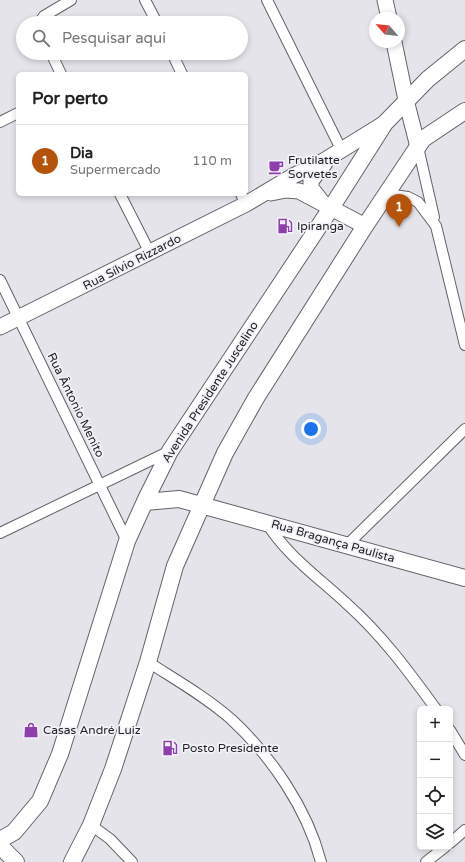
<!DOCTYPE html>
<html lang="pt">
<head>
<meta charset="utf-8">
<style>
	body { margin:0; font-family:"Varela Round",sans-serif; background:#f2f2f2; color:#222 }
	.controls { position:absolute; right:12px; bottom:12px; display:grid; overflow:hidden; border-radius:6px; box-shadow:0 2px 6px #0003 }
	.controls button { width:36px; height:36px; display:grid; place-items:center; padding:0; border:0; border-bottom:1px solid #e0e0e0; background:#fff; color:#222; font:20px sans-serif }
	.compass { position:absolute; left:369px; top:12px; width:36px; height:36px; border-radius:50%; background:#fff; box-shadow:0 2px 6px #0003; rotate:298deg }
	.you { position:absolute; left:311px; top:429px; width:14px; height:14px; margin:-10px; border:3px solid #fff; border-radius:50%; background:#1a73e8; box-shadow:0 0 0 6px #1a73e833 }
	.badge { display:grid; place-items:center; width:26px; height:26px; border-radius:50%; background:#b45309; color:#fff; font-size:13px; font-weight:700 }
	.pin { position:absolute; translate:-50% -33px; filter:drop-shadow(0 1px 2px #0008) }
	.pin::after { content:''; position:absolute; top:21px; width:14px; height:12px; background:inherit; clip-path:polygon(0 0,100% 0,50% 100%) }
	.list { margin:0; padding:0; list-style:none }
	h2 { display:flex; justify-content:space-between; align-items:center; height:52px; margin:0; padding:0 16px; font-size:17px }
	h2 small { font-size:13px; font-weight:400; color:#767676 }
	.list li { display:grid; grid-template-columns:26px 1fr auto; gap:12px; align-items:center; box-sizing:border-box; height:72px; padding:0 16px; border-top:1px solid #e0e0e0 }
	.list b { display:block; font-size:15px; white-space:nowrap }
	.list p { margin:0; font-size:13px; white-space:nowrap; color:#767676 }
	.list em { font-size:13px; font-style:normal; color:#767676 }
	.icon { flex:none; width:22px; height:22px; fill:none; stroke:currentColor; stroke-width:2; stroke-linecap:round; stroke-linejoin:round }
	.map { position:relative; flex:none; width:465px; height:862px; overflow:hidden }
	.search { position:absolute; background:#fff; box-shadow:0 2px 6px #0003; left:16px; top:16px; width:232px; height:44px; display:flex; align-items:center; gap:10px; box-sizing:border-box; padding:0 14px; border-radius:22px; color:#767676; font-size:15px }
	.panel { position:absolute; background:#fff; box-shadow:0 2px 6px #0003; left:16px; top:72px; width:232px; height:124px; border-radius:6px }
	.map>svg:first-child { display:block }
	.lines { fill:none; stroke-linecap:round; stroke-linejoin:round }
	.street-casing { stroke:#636368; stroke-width:12 }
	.secondary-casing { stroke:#636368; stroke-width:17 }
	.primary-casing { stroke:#636368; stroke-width:18 }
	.street { stroke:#fff; stroke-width:10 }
	.secondary { stroke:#fff; stroke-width:15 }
	.primary { stroke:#fff; stroke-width:16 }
	.labels { text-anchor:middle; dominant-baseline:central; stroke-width:3.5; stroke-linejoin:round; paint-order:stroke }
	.poi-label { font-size:12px; fill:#232325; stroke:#f2f2f8; text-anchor:start }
	.street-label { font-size:12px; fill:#232325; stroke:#f2f2f8 }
</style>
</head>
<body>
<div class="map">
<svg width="465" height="862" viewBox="0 0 465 862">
	<rect width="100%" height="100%" fill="#e5e4eb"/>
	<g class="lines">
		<!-- street casing -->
		<g class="street-casing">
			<path id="street" d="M145 0 157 23
				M267 0 341 149
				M39 23 44 16 71 0
				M51 53 61 74
				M172 53 182 74
				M0 122 18 113
				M418 147 434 217
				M120 194 150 253
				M241 194 246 204
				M386 194 408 197 418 202 436 226 465 345
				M0 280 127 541
				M266 522C287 556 318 577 347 604 382 635 409 672 436 709
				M0 533 170 451
				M347 545 465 429
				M148 662C176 680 206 697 231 719 271 756 307 808 321 862
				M450 730 465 755
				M91 825 110 839 132 862
				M450 843 465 830
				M426 862 445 847"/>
		</g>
		<!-- secondary casing -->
		<g class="secondary-casing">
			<path id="secondary" d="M385 0 389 18
				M394 42 406 100 418 147
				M271 193 286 190 299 191 365 226
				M322 202 311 188V181L325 163
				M0 327 246 204 293 176 322 162 385 123"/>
		</g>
		<!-- primary casing -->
		<g class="primary-casing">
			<path id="primary" d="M145 502 179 499 465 578
				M0 840 14 832 40 801 60 754 127 541 147 497 170 451 331 208 385 123 428 79 465 49
				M0 846 16 862
				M72 862 91 825 113 769 148 662 175 566 225 453 256 398 365 226 423 139 465 111"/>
		</g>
		<!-- street -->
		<use href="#street" class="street"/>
		<!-- secondary -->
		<use href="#secondary" class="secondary"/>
		<!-- primary -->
		<use href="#primary" class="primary"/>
	</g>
	<!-- icons -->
	<defs>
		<g id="cafe-bare" transform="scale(1.2)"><path d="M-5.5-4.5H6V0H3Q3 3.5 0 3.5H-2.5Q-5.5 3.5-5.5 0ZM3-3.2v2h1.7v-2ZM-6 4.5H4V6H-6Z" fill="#8f3eae" stroke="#f2f2f8" stroke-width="2.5" paint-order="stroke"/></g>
		<g id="fuel-bare" transform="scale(1.2)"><path d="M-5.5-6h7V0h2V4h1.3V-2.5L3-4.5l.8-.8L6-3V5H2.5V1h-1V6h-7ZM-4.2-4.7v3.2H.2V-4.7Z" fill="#8f3eae" stroke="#f2f2f8" stroke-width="2.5" paint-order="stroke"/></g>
		<g id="shop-bare" transform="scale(1.2)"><path d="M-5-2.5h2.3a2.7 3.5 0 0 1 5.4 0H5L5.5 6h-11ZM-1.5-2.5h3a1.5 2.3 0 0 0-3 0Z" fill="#8f3eae" stroke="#f2f2f8" stroke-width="2.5" paint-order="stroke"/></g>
	</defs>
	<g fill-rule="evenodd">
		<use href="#cafe-bare" x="276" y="167"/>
		<use href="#fuel-bare" x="285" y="226"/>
		<use href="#shop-bare" x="31" y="730"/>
		<use href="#fuel-bare" x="170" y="748"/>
	</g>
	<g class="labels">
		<!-- poi labels -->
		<g class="poi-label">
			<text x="288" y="160">Frutilatte<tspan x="288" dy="14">Sorvetes</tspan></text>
			<text x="297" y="226">Ipiranga</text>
			<text x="43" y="730">Casas André Luiz</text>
			<text x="182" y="748">Posto Presidente</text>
		</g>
		<!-- street labels -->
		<g class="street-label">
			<text transform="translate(132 262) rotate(-27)">Rua Sílvio Rizzardo</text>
			<text transform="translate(210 392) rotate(-57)">Avenida Presidente Juscelino</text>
			<text transform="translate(76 405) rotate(64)">Rua Ântonio Menito</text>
			<text transform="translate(333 541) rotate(16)">Rua Bragança Paulista</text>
		</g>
	</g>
</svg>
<div class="controls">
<button>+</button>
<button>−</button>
<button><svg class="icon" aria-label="locate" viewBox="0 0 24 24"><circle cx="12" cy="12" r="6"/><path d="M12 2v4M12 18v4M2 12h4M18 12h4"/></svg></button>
<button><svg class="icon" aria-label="layers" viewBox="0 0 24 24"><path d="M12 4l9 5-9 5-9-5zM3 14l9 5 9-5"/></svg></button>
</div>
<svg class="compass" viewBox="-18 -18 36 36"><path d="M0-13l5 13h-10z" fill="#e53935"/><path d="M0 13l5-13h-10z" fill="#767676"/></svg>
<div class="you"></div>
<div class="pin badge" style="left:399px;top:227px">1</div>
<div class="search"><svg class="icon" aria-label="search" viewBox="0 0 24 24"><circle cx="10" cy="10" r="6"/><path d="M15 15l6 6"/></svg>Pesquisar aqui</div>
<section class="panel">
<h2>Por perto<small></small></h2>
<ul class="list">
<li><span class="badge">1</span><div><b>Dia</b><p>Supermercado</p></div><em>110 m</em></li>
</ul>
</section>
</div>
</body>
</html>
